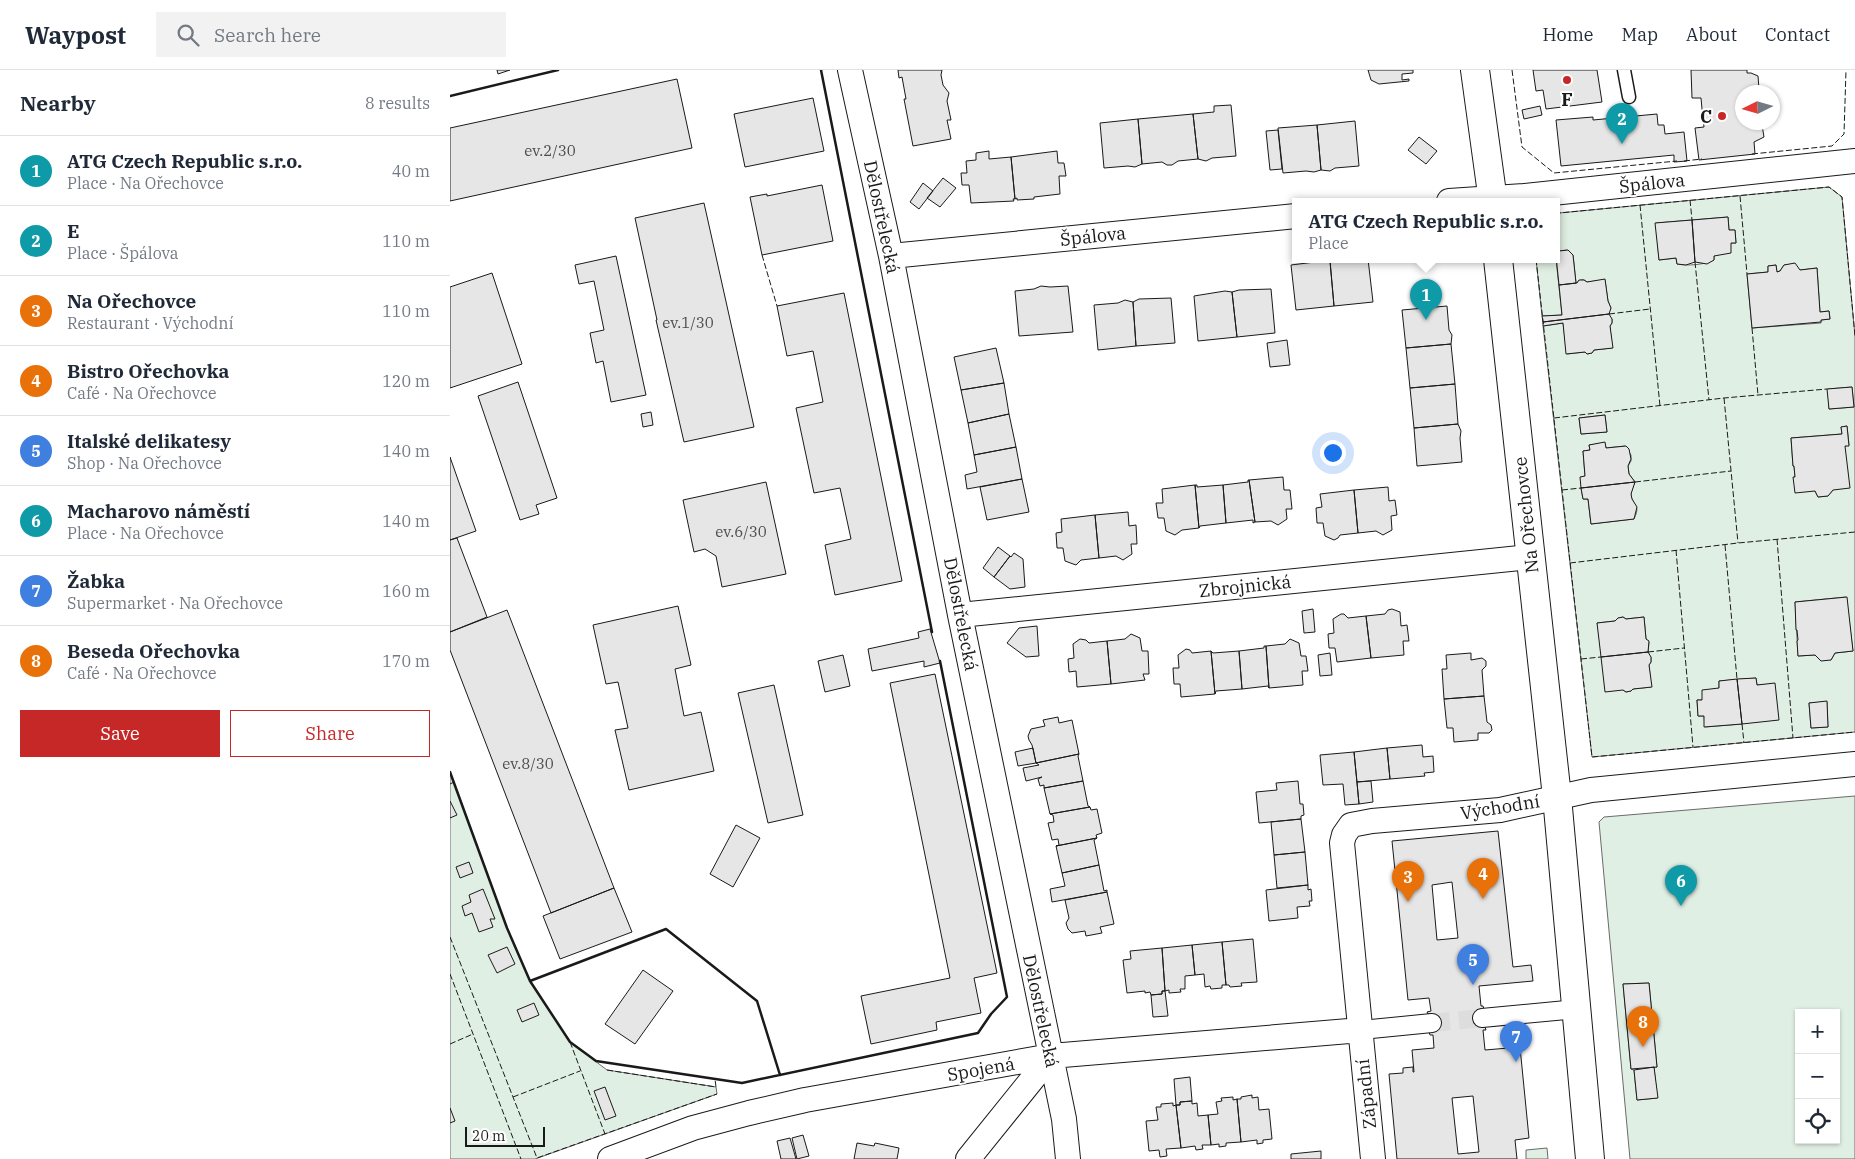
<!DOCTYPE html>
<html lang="en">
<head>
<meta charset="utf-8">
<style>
	body { margin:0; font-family:"IBM Plex Serif",serif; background:#f2f2f3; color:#1f2937 }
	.controls { position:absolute; right:15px; bottom:15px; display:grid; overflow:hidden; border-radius:0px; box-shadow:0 1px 4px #0004 }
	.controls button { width:45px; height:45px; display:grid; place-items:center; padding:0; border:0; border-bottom:1px solid #e0e1e3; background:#fff; color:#1f2937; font:25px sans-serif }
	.compass { position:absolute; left:1285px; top:15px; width:45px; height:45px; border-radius:50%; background:#fff; box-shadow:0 1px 4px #0004; rotate:265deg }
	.scale { position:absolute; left:15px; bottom:12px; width:80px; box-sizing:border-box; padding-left:5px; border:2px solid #1a1a1a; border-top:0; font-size:14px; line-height:18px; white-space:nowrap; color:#1a1a1a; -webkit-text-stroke:4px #fff; paint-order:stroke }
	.you { position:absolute; left:882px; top:382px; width:18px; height:18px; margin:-12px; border:4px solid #fff; border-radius:50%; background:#1a73e8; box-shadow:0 0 0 8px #1a73e833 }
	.badge { display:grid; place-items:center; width:32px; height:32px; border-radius:50%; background:#c62828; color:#fff; font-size:16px; font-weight:700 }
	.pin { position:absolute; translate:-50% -41px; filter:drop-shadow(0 1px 2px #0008) }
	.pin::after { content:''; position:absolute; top:26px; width:18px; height:15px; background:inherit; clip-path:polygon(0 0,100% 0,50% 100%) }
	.popup { position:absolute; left:842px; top:128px; width:268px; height:65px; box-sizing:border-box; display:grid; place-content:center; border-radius:0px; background:#fff; filter:drop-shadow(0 1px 4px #0005); font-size:16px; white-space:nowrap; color:#747a83 }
	.popup b { font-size:19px; color:#1f2937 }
	.popup::after { content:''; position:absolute; left:50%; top:100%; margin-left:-10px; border:10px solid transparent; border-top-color:#fff }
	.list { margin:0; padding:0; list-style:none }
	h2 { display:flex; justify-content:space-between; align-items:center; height:65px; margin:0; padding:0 20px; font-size:21px }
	h2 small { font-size:16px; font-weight:400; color:#747a83 }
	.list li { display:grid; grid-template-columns:32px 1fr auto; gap:15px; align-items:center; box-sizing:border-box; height:70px; padding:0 20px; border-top:1px solid #e0e1e3 }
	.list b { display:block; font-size:19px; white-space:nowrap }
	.list p { margin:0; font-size:16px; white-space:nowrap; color:#747a83 }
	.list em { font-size:16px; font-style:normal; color:#747a83 }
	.actions { display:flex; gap:10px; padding:15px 20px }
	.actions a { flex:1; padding:11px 0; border:1px solid #c62828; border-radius:0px; text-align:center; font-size:18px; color:#c62828 }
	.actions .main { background:#c62828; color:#fff }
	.icon { flex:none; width:28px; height:28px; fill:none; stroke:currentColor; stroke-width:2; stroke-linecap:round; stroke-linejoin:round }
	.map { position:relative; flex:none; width:1405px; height:1089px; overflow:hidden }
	header { display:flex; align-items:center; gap:30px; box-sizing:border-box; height:70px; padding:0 25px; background:#fff; border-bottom:1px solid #e0e1e3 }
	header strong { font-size:24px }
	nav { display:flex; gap:28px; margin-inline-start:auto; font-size:18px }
	.search { width:350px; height:45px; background:#f2f2f3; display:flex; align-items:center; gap:12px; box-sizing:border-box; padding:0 18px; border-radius:0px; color:#747a83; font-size:19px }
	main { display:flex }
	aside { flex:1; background:#fff }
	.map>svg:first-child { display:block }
	.green { fill:#e0efe3; stroke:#6a6a6a; fill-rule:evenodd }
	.building { fill:#e6e6e6; stroke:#1a1a1a; fill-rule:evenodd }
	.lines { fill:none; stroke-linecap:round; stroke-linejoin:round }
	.pedestrian-tunnel { stroke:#ddd; stroke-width:18; stroke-dasharray:18 9; stroke-linecap:butt }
	.service-casing { stroke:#1a1a1a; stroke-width:15 }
	.pedestrian-casing { stroke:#1a1a1a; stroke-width:20 }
	.minor-casing { stroke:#1a1a1a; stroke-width:26 }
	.tertiary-casing { stroke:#1a1a1a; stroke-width:30 }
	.service { stroke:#fff; stroke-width:12 }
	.pedestrian { stroke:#fff; stroke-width:18 }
	.minor { stroke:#fff; stroke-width:24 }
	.tertiary { stroke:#fff; stroke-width:28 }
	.fence { stroke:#1a1a1a; stroke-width:1; stroke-dasharray:6 2.5; stroke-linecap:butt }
	.wall { stroke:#1a1a1a; stroke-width:2.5 }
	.poi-dot { fill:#c62828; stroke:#fff; stroke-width:2 }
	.labels { text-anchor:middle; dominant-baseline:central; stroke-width:4; stroke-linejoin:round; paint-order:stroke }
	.number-label { font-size:15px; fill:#4d4d4d }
	.poi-label { font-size:18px; font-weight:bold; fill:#1a1a1a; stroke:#fff }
	.street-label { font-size:18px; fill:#1a1a1a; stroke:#fff }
</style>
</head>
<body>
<header>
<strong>Waypost</strong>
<div class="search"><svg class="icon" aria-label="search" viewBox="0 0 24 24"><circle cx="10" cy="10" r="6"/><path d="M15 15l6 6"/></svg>Search here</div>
<nav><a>Home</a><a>Map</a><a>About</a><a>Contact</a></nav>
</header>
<main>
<aside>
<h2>Nearby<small>8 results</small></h2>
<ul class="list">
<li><span class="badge" style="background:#0f9aa8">1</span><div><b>ATG Czech Republic s.r.o.</b><p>Place · Na Ořechovce</p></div><em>40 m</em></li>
<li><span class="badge" style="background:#0f9aa8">2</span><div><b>E</b><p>Place · Špálova</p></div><em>110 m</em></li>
<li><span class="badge" style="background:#e8710a">3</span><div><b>Na Ořechovce</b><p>Restaurant · Východní</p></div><em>110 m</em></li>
<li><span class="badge" style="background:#e8710a">4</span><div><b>Bistro Ořechovka</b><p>Café · Na Ořechovce</p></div><em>120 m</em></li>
<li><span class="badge" style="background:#3f7fe0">5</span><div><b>Italské delikatesy</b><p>Shop · Na Ořechovce</p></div><em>140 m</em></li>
<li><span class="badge" style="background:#0f9aa8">6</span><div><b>Macharovo náměstí</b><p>Place · Na Ořechovce</p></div><em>140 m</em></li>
<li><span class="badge" style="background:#3f7fe0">7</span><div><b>Žabka</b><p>Supermarket · Na Ořechovce</p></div><em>160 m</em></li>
<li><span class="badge" style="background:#e8710a">8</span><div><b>Beseda Ořechovka</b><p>Café · Na Ořechovce</p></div><em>170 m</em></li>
</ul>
<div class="actions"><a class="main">Save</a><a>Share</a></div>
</aside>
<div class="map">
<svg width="1405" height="1089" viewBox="0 0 1405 1089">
	<rect width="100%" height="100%" fill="#fff"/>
	<!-- green -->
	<path class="green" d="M1379 117 1392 127 1405 266V662L1142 687 1093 256 1113 253 1117 284 1135 282 1137 284 1142 283 1144 280 1162 278 1160 256 1162 253V249L1159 247V241L1161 238 1158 231 1155 210 1137 212C1133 208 1130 210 1126 213L1123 185 1117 180 1109 181 1106 186V146L1109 143ZM1278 147 1279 160H1285L1286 173H1281L1264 186V190C1254 195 1237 196 1227 194L1226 188 1209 190 1206 153ZM1344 194 1350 200 1367 198 1370 242 1379 241 1380 249 1371 250V253L1302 258 1297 204 1318 202V196L1326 195 1327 202 1330 201 1334 195ZM1402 317 1404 337 1379 339 1378 319ZM1155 345 1157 362 1131 364 1129 348ZM1397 356 1399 375 1395 376 1383 420 1378 426 1368 427 1365 421 1344 407H1345L1344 396H1343L1341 368 1392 364 1391 357ZM1155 373 1156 378 1175 376 1181 385V391L1178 396 1179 404 1185 412C1183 417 1179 424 1182 429 1187 439 1189 438 1184 449L1141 454 1138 429H1133L1131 418 1135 406 1133 381 1140 380 1139 375ZM1396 527 1403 581 1385 583 1381 590 1365 585 1348 586 1345 532ZM1173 547 1176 549 1194 547 1196 569 1199 572 1198 584 1201 587V592L1199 595 1201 617 1183 619 1181 621 1176 622 1173 620 1147 553 1165 551 1168 548ZM1306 608 1307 615 1325 614 1292 654 1255 657 1254 646H1248L1247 630H1252L1269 618V611ZM1377 632 1378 657 1361 658 1359 633Z
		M1086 189H1106L1112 245 1092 246Z
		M0 702 57 858 80 911 120 972 157 1000 266 1017 267 1024 85 1089H0Z
		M1405 726V1089H1180L1149 752 1154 747ZM1199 913 1207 997H1204L1207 1028 1187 1030 1184 1000 1181 999 1173 914ZM1349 943H1386V1070H1349Z
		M1097 1078 1098 1089H1076V1080Z"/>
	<!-- building -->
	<path class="building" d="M47 0H60L48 4Z
		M448 0H492L491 5 493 15 499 23 497 31 501 50H497L501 69 463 76 454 29H456L452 7 449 8Z
		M918 0H963V3L952 4V10L959 9V11L929 14 921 10Z
		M1083 0H1147L1152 32 1096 39 1093 20 1086 21Z
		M1241 0H1297V3H1301L1308 6 1309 19 1304 22H1292V52H1308L1312 55 1314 67 1304 72 1305 84 1249 90 1245 58 1254 57 1252 39 1251 28H1242Z
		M227 9 242 78 0 131V58Z
		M363 28 374 81 295 97 284 44Z
		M781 35 786 86 762 88 756 91 748 89 743 44 764 42V36Z
		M1090 36 1092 45 1074 49 1072 40Z
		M743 44 748 89 728 91 722 95H717L712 92 692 94 688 49Z
		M1207 44 1208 55H1214L1215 64 1234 62 1237 91 1224 92V85L1111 96 1106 50 1143 47V50Z
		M688 49 692 94 685 97 678 96 654 98 650 53Z
		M905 51 909 96 885 98 880 101 871 100 867 55Z
		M867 55 871 100 864 102 856 101 833 103 828 58Z
		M828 60 832 99 820 100 816 61Z
		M969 67 987 81 976 94 958 80Z
		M539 81V89L561 87 565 129H563L564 131 521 133 519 115H512L511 103H517L516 91 526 90V83Z
		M607 81 608 93H614L616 106H609L610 124 584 127V129L567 130V128L565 129 561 87Z
		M493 108 506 118 490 137 477 128Z
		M473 113 483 121 469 139 460 132Z
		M372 115 383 171 312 185 300 127 317 124V126Z
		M254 133 304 357 234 372 206 250H207L185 148Z
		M1278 147 1279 160H1285L1286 173H1281V183L1264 186V190L1257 194 1245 192 1242 150Z
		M1242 150 1245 192 1236 195 1227 194 1226 188 1209 190 1205 153Z
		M1118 180 1123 185 1126 213 1109 215 1106 186 1109 181Z
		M166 186 196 325 161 332 153 291 146 293 140 263 154 260 144 211 129 214 125 195Z
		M884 189H918L923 232 884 236 880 191Z
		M872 190 880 191 884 236 846 240 841 195 865 192Z
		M1345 193 1350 200 1367 198 1370 242 1379 241 1380 249 1371 250V252L1302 258 1297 204 1318 202V196L1326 195 1327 202 1330 201 1334 195Z
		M42 203 72 294 0 318V217Z
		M1155 209 1158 231 1161 238 1159 244 1093 252 1092 246 1112 245 1109 215 1127 213 1129 210H1134L1137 212Z
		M591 216 600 217 618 216 623 262 569 266 565 221 584 219Z
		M821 219 825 263 787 267 782 222 789 220Z
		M775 221 782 222 787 267 748 271 744 226Z
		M394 223 452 511 385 525 375 475 401 469 390 418 364 423 346 338 373 332 363 281 337 286 327 236Z
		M721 228 725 273 686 276 683 232 689 229Z
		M675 230 683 232 686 276 648 280 644 235 668 233Z
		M997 236 999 260 1002 265 1001 274 956 278 952 240Z
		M1159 244 1162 249V253L1160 256 1163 278 1144 280 1142 283 1137 284 1135 282 1116 284 1113 253 1093 256V252Z
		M837 270 840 295 820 297 817 273Z
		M1001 274 1005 314 960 318 956 278Z
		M546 278 554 313 511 320 504 287Z
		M68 312 107 428 86 435 89 444 70 450 28 326Z
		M554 313 559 344 518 353 511 320Z
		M1005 314 1008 354 964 358 960 318Z
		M1402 317 1404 337 1379 339 1377 319Z
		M201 342 203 355 193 357 191 344Z
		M559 344 566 377 524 385 518 353Z
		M1155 345 1157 362 1131 364 1129 348Z
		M1008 354 1011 361 1010 368 1012 392 967 396 964 358Z
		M1397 356 1399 376H1395L1400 418 1383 420 1378 426 1368 427 1365 421 1345 423 1343 407H1345L1344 396H1343L1341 368 1392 364 1391 357Z
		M1155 372 1156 378 1176 376 1179 379 1181 389 1178 396 1179 404 1185 412 1131 418 1130 407 1135 406 1133 381 1140 380 1139 375Z
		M566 377 572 409 517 419 515 405 527 402 524 385Z
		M0 387 26 461 0 470Z
		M833 407 834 420H840L842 439H836L837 449 828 455 821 451 805 452 799 410Z
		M572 409 579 442 537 450 530 417Z
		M798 410H799L805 452 803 453V450L776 453 773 415 798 412Z
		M316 412 336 504 272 517 266 486 255 479 244 482 233 430Z
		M1185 412 1181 424 1182 429 1187 437 1184 449 1141 454 1138 429H1133L1131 418Z
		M745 415H747V417L773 415 776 453 750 456 749 458Z
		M745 415 749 458 732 460 725 465 716 461 714 448H708L706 433H713L712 419Z
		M938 417 939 431 945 430 947 445 941 446 942 460 933 465 926 461 908 463 904 420Z
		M904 420 908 463 890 465 888 468 884 470 875 466 873 453H867L866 438 872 437 870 424Z
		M678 442 679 456 686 455 687 474H681L682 484 673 490 666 486 649 488 645 445Z
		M645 445 649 488 631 490 626 495 615 491 613 478H607L606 463 612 462 611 449Z
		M7 468 37 547 0 562V470Z
		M548 477 560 486 544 507 533 498Z
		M564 483 573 489 575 517 560 519 544 507 560 486 561 487Z
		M1397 527 1403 581 1385 583 1381 590 1371 591 1365 585 1348 586 1347 571 1348 570 1347 560H1346L1345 532Z
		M228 536 241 595 225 599 234 646 251 642 264 701 179 720 165 660 178 658 168 612 156 614 143 555Z
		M863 539 865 562 854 563 852 541Z
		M942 539 950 542 951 556 957 555 959 571H953L954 585 921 588 916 546 935 544 938 540Z
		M57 540 164 818 101 843 0 580V562Z
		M891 544H894L898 548 916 546 921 588 887 592 885 578H879L878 564 884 563 883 549Z
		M1173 547 1176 549 1194 547 1196 569 1199 571 1198 582 1151 587 1147 553 1165 551 1168 548Z
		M587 556 589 586 576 587 557 573 569 558Z
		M480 559 490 593 474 597V591L422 601 418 579 469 568 468 562Z
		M681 564 690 568 692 581H698L699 604H693L695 610 661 614 657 571 675 569Z
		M630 569 636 570 639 573 657 571 661 614 627 617 626 601 619 602 618 589 624 588 623 574Z
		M840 569 849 573 851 586H856L858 601H852L853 615 819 618 816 576 835 574Z
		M814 576H816L819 618 818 616 792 619 789 581 814 578Z
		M736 579 740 580 742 583 761 581 765 624 731 627 730 614H724L723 598H729L728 585Z
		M761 581 763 583 789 581 792 619 766 621 765 624Z
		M1198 582 1201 587V592L1199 595 1202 617 1183 619 1181 621 1176 622 1173 620 1155 622 1151 587Z
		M880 583 882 605 870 606 868 585Z
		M1021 583V590L1032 588 1036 591V596L1032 600 1034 626 994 629 992 599H997L996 585Z
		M393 585 400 616 375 622 368 591Z
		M485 604 547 903 524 908 531 943 486 952 487 960 421 974 411 926 500 908 440 613Z
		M1306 608 1307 615 1325 613 1329 650 1292 654 1287 609Z
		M1287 609 1292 654 1254 657V646H1248L1247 630H1252V620L1269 618V611Z
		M324 615 353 745 318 753 288 623Z
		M1034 626 1037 652 1041 655 1042 660 1039 663H1028V670L1004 672 1003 658H997L994 629Z
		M1377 631 1378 657 1361 658 1359 633Z
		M608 647 609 653 622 650 629 684 586 693 582 675 579 670 578 666 581 659 595 656 593 650Z
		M972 675 973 687 983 686 984 702 974 703 975 706 940 709 937 678Z
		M583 678 586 693 568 696 565 682Z
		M937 678 940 709 907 712 904 682Z
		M904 682 909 734 895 735 893 714 873 715 870 685Z
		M629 684 628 686 633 711 594 718V715L590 716 588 709 592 707 576 711 573 698 589 695 586 693Z
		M633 711 638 736 640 737 600 744 594 718Z
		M848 711 850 734H853L854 745 851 746V749L809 753 806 722 827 720 826 713Z
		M921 711 923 732 909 734 907 712Z
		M0 731 7 745 0 748Z
		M640 737 641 740 647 739 652 763 646 765 647 768 606 776 609 775 608 769 602 770 598 753 604 752 603 745 600 744Z
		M851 749 855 782 824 785 821 752Z
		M286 755 310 768 283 817 260 804Z
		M1048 761 1063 897 1081 895 1083 911 1029 916 1031 936H1033L1034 939H1031L1033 957H1035L1036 960H1033L1035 980 1070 977 1079 1068 1065 1070 1067 1089H947L939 1004 953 1003V998L963 997V1002H964L962 980 984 978 983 965H980L979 962H982L981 944H978L977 942 981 941 979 928 958 930 942 771ZM1002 812 1008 868 987 870 982 815ZM1023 1026 1029 1082 1008 1084 1002 1028Z
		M647 768 644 770 649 795 612 803 606 776Z
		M855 782 858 815 827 818 824 785Z
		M19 792 23 803 10 808 6 797Z
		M649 795 654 821 657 820V822L602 832 600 819 615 816 612 803Z
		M858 815V820L861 819 862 831H859L860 836 847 837 848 848 819 851 816 820Z
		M164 818 182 862 110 889 93 846Z
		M33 819 45 849H40L43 857 29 862 22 843 15 846 12 836 21 832 19 825Z
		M657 822 664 854 650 857 652 863 636 866 635 861 622 863 618 859 616 853 619 848 615 830Z
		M803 869 807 912 791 913 792 916 780 917 779 915H776L772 872Z
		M772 872 776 915H772V918L761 919 760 916 755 917 754 904 745 905 742 875Z
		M742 875 745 905 735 906V919H730L731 922 719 923V920L715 921 712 878Z
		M57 877 65 894 47 903 38 885Z
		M712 878 715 921H712V924L701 925 700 922 695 923V921L677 923 673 890 681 889 680 881Z
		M193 900 223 921 185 974 155 954Z
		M1199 913 1207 997 1181 999 1173 914Z
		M712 921H715L718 946 703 947 701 925 712 924Z
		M84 933 89 945 72 952 67 940Z
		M1204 997 1208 1028 1187 1030 1184 1000Z
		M740 1007 742 1031 730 1032V1035H726L724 1009Z
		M155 1017 166 1046 155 1050 144 1021Z
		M802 1025V1028L808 1027 809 1040 819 1039 822 1069 813 1070V1073L807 1074V1070L791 1072 787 1029H791V1027Z
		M783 1027V1030L787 1029 791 1072 776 1073V1076L769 1077V1074L761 1075 758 1045 768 1044 766 1032 772 1031 771 1028Z
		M742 1031V1034L747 1033 748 1046 758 1045 761 1075H752L753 1079 746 1080 745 1076 731 1078 726 1035H730V1032Z
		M723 1033V1036L726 1035 731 1078 716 1079 717 1086 710 1087 709 1080 699 1081 696 1051 708 1050 706 1037H711V1034Z
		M0 1038 5 1051 0 1053Z
		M353 1065 359 1086 347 1089 342 1068Z
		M340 1068 346 1089H331L327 1071Z
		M407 1073 424 1076 425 1073 449 1078 447 1089H404Z
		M871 1081V1089H841V1084Z"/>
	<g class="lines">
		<!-- pedestrian-tunnel -->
		<path class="pedestrian-tunnel" d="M982 953 1032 948"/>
		<!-- service casing -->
		<g class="service-casing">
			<path id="service" d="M1174 0 1179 27"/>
		</g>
		<!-- pedestrian casing -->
		<g class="pedestrian-casing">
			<path id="pedestrian" d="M1032 948 1127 939
				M911 960 982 953"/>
		</g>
		<!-- minor casing -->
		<g class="minor-casing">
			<path id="minor" d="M400 0 441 186 510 545 614 1049 618 1089
				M999 131 1074 126 1405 91
				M441 186 846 146
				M510 545 1080 487
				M160 1089 243 1058 299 1043 355 1030 601 986 911 960
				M518 1089 601 986
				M923 1089 892 773 894 765 901 755 922 751 1050 740 1141 720 1405 694"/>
		</g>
		<!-- tertiary casing -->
		<g class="tertiary-casing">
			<path id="tertiary" d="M1025 0 1043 131
				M1048 189 1107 727 1140 1089"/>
		</g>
		<!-- service -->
		<use href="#service" class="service"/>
		<!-- pedestrian -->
		<use href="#pedestrian" class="pedestrian"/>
		<!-- minor -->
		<use href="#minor" class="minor"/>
		<!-- tertiary -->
		<use href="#tertiary" class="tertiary"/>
		<!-- fence -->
		<path class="fence" d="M1062 0 1072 77 1104 103 1227 91
			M1302 84 1382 76 1394 64 1396 0
			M1234 91 1252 89
			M1290 126 1297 204
			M1240 130 1242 150
			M1190 135 1210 336
			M1106 146 1109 143 1379 117 1392 127 1405 266
			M312 185 327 236
			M1086 189 1142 687 1405 662
			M1245 192 1259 330
			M1159 244 1200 239
			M1302 258 1308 325
			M1274 328 1288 473
			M1104 348 1274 328 1377 319
			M1185 412 1281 401
			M1112 420 1131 418
			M1327 469 1343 668
			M1275 475 1287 609
			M1226 480 1243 677
			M1120 493 1288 473 1405 462
			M1198 582 1234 578
			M1131 589 1151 587
			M1292 654 1294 673
			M0 714 4 712
			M0 867 87 1088 267 1024
			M0 904 71 1089
			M120 972 155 1064
			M0 974 23 964
			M157 1000 266 1017 265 1009
			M63 1027 130 1001"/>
		<!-- wall -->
		<path class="wall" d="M371 0 482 562
			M0 26 108 0
			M0 702 57 858 80 911 120 972 146 991 292 1013 528 963 541 944 557 927 490 591
			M80 911 216 859 307 931 330 1005"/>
	</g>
	<!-- markers -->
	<g class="poi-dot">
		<circle cx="1117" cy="10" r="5"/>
		<circle cx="1272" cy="46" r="5"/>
	</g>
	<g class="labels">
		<!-- number labels -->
		<g class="number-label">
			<text x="100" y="80">ev.2/30</text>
			<text x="238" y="252">ev.1/30</text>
			<text x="291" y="461">ev.6/30</text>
			<text x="78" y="693">ev.8/30</text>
		</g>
		<!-- poi labels -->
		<g class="poi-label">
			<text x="1117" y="29">F</text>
			<text x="1262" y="46" text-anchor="end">C</text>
		</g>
		<!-- street labels -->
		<g class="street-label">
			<text transform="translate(1202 113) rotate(-6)">Špálova</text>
			<text transform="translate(432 147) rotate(78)">Dělostřelecká</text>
			<text transform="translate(643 166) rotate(-6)">Špálova</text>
			<text transform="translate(1076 445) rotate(-96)">Na Ořechovce</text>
			<text transform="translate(795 516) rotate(-6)">Zbrojnická</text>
			<text transform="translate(511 544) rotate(79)">Dělostřelecká</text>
			<text transform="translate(1050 737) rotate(-9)">Východní</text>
			<text transform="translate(591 941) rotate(78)">Dělostřelecká</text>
			<text transform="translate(531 999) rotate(-10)">Spojená</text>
			<text transform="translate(916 1024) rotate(-96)">Západní</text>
		</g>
	</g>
</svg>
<div class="controls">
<button>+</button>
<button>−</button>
<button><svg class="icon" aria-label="locate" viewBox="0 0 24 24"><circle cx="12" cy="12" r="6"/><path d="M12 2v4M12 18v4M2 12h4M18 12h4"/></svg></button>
</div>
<svg class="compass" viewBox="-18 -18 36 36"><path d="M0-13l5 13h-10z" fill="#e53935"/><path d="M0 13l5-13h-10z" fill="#747a83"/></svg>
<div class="scale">20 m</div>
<div class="you"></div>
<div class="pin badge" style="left:976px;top:250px;background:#0f9aa8">1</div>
<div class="popup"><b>ATG Czech Republic s.r.o.</b>Place</div>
<div class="pin badge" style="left:1172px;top:74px;background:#0f9aa8">2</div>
<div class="pin badge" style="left:958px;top:832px;background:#e8710a">3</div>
<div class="pin badge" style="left:1033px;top:829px;background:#e8710a">4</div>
<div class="pin badge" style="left:1023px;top:915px;background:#3f7fe0">5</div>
<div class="pin badge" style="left:1231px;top:836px;background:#0f9aa8">6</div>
<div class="pin badge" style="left:1066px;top:992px;background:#3f7fe0">7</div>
<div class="pin badge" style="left:1193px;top:977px;background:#e8710a">8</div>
</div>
</main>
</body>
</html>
